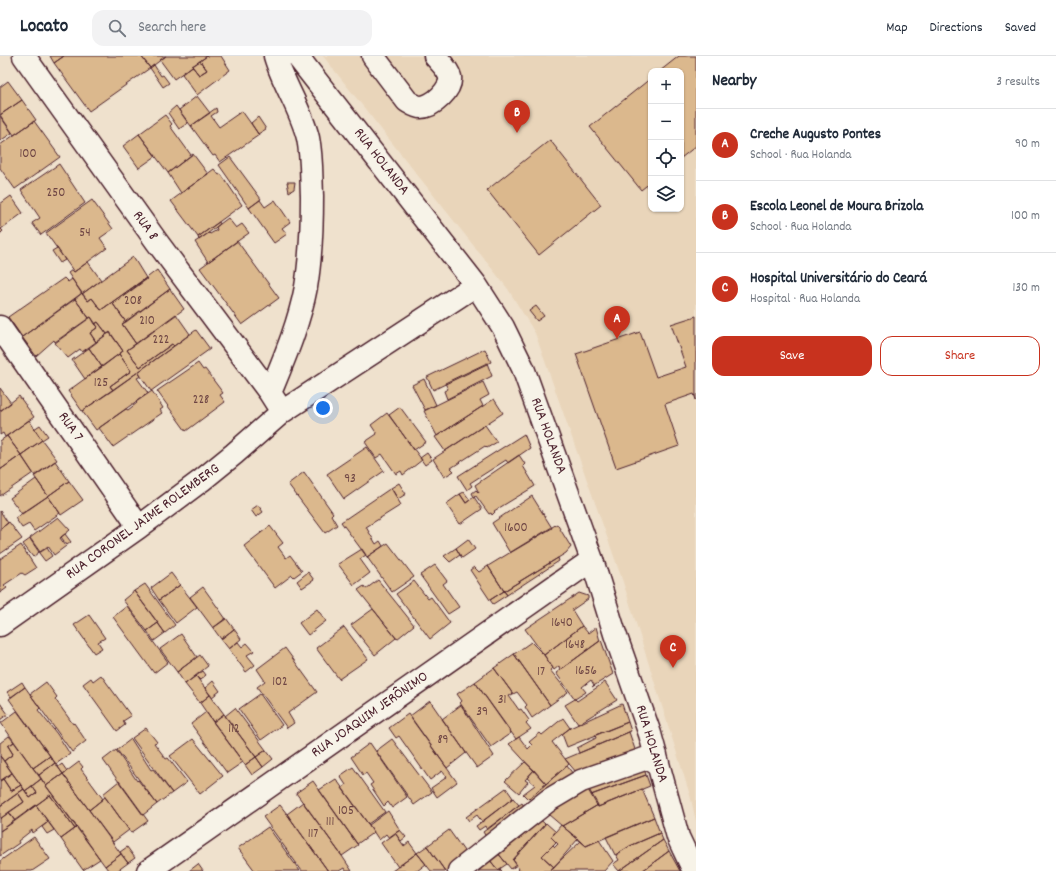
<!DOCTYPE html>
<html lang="en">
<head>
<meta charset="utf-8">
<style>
	body { margin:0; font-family:Dekko,sans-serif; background:#f2f2f3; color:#1f2937 }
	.controls { position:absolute; right:12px; top:12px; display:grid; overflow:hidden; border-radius:8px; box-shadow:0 1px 3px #0004 }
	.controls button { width:36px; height:36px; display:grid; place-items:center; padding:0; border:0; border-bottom:1px solid #e0e1e3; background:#fff; color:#1f2937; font:20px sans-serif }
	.you { position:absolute; left:323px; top:352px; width:14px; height:14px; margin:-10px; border:3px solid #fff; border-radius:50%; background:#1a73e8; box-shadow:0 0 0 6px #1a73e833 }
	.badge { display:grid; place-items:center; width:26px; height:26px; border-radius:50%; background:#c8321e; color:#fff; font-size:13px; font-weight:700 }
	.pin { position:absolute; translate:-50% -33px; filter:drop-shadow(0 1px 2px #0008) }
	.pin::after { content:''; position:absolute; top:21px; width:14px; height:12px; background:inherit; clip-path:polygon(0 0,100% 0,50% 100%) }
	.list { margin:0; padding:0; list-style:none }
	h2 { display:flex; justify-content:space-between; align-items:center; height:52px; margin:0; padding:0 16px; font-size:17px }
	h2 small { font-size:13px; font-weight:400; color:#747a83 }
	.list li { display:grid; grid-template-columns:26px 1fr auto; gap:12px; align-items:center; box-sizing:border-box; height:72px; padding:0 16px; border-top:1px solid #e0e1e3 }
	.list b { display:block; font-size:15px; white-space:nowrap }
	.list p { margin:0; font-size:13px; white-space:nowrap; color:#747a83 }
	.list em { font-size:13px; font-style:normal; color:#747a83 }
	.actions { display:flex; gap:8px; padding:12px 16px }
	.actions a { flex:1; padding:9px 0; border:1px solid #c8321e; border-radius:12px; text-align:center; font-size:14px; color:#c8321e }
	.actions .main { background:#c8321e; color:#fff }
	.icon { flex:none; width:22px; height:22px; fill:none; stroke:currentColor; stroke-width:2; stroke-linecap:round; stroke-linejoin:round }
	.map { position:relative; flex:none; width:696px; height:815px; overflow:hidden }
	header { display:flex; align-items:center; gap:24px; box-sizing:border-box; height:56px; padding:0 20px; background:#fff; border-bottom:1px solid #e0e1e3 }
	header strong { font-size:19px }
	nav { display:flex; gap:22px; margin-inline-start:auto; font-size:14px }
	.search { width:280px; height:36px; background:#f2f2f3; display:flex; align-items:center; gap:10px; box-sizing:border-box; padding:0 14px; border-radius:12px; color:#747a83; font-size:15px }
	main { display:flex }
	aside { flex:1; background:#fff }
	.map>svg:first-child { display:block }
	.built { fill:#e9d5ba; fill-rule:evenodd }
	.building { fill:#dbb88d; stroke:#4a1f2b }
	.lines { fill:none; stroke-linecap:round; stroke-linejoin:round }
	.minor-casing { stroke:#4a1f2b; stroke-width:25 }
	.minor { stroke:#f7f3e8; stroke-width:22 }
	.labels { text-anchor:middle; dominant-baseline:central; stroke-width:3; stroke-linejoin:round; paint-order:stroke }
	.number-label { font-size:13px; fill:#6e4544 }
	.street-label { font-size:15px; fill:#4a1f2b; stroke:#f7f3e8 }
</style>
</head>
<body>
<header>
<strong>Locato</strong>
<div class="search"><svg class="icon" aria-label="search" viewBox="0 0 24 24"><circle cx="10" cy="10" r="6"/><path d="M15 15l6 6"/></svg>Search here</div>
<nav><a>Map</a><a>Directions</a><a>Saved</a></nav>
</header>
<main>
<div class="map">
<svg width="696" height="815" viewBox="0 0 696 815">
	<rect width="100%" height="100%" fill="#efe1cd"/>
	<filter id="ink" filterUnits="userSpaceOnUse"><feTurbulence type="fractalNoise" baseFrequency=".025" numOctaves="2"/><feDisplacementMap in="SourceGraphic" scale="8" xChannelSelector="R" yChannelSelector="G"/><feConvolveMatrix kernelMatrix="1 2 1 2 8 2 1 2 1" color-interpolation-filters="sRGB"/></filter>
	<g filter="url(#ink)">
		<!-- built -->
		<path class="built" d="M323 0H696V765L690 739 623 526 535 277 508 233ZM651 15H681V153H651Z"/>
		<!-- building -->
		<path class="building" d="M50 0H64L54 7Z
			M64 0H141L150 12 89 55 54 7Z
			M141 0H166L150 12Z
			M166 0H207L174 23 160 4Z
			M207 0H221L230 14 197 39 182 18 192 10 199 19 207 14 200 5Z
			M679 0H696V90L681 102V15H660Z
			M200 5 207 14 199 19 192 10Z
			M154 9 161 20 163 19 169 27 163 31 150 12Z
			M651 22V126L641 134 590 71Z
			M8 25 22 44 0 59V31Z
			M197 40 210 57 191 70 179 54Z
			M22 44 36 64 14 79 0 59Z
			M176 50 188 67 179 73 168 57Z
			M216 52 217 56 211 60 219 71 242 55 259 79 220 106 215 99 213 100 191 70Z
			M165 59 172 68 170 70 191 99 168 117 139 78Z
			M0 60 12 77 0 85Z
			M258 61 266 73 258 78 251 67Z
			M34 65 60 101 15 133 0 112V89Z
			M139 78 156 100 139 112 123 90Z
			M550 84 601 149 539 199 487 134Z
			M193 98 208 118 181 137 168 117Z
			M230 101 261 143 249 152 219 109Z
			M59 108 85 147 41 179 32 167 40 162 21 134Z
			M214 113 219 119 221 118 242 149 198 181 171 145Z
			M287 126H295L294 133 289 136Z
			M11 140 23 157 1 173 3 175 0 178V148Z
			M92 144 113 173 100 182 107 192 74 216 46 177Z
			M260 144 265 151 275 144 290 166 282 172 287 178 274 187 249 152Z
			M228 162 236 172 242 168 249 177 208 206 195 186 209 177 210 178 217 174 216 171Z
			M219 166 220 168 199 184 198 181Z
			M237 185 279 242 242 269 200 212Z
			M57 192 65 204 60 207 52 195Z
			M133 201 146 222 101 254 92 242 88 245 82 238Z
			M88 206 101 224 82 238 68 217 72 214 74 216Z
			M157 214 170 233 126 266 113 248Z
			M64 222 68 226 72 223 82 237 22 281 8 261Z
			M146 222 147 223 113 248 126 266 122 268 136 288 127 294 140 311 172 288 174 290 113 334 110 330 131 315 119 298 123 295 110 277 107 278 98 266 95 268 91 261 89 262 75 243 82 237 88 245 92 242 101 254Z
			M170 233 184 253 136 288 122 268Z
			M75 243 89 262 55 286 54 284 36 300 22 281Z
			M536 250 544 260 537 265 529 255Z
			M176 258 190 278 174 290 172 288 140 311 127 294Z
			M696 260V344L694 338 665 348 679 390 616 412 576 298 640 276 656 321 686 311 671 268Z
			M91 261 98 271 90 277 96 286 82 296 80 293 68 302 55 287Z
			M98 266 107 278 96 286 90 277 98 271 95 268Z
			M196 274 210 293 151 335 138 316Z
			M110 276 123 295 102 311 89 292Z
			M89 292 102 311 85 323 72 304Z
			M485 293 491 306 433 334 427 321Z
			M119 298 131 315 110 330 113 334 82 355 68 335Z
			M198 307 203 314 205 313 223 337 220 339 225 346 186 375 157 335Z
			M487 307 492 320 447 343 444 335 448 333 445 327Z
			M138 316 141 320 137 322 148 337 96 374 82 355Z
			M424 323 436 349 425 354 412 329Z
			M483 326 489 339 480 344 483 350 437 380 424 355Z
			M0 332 11 347 0 355Z
			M152 335 163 352 160 354 162 357 113 391 99 372 126 353 128 354 137 347 136 346Z
			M19 340 34 361 5 381 3 377 0 379V355Z
			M494 343 503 357 445 395 435 381Z
			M400 351 426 386 414 394 389 359Z
			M387 357 422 404 403 419 401 415 396 418 382 398 376 402 365 386 377 378 371 369Z
			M29 364 42 384 21 399 7 380Z
			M40 369 48 380 42 384 34 373Z
			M485 369 497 386 487 392 485 390 451 412 454 415 444 421 433 403Z
			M524 378 530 392 508 407 506 404 470 427 472 430 467 434 458 420Z
			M7 380 21 399 0 414V385Z
			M42 384 57 404 35 420 21 399Z
			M367 391 384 415 344 443 327 418Z
			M427 397 432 404 425 409 420 402Z
			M21 399 33 417 0 440V414Z
			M519 399 525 408 523 410 535 430 494 455 495 456 492 459 491 457 489 458 476 440 474 441 472 437 476 434 479 437 475 429Z
			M55 405 69 425 48 440 34 420Z
			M304 416 333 457 331 459 337 469 325 477 288 428Z
			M36 423 48 440 22 458 10 442Z
			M69 425 83 444 61 459 48 440Z
			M399 427 406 438 398 443 391 432Z
			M391 432 401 449 366 471 376 488 380 485 383 490 367 501 341 466Z
			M464 436 470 444 466 447 460 438Z
			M460 438 466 447 474 441 482 453 460 468 446 448Z
			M48 440 60 457 34 475 29 468 22 472 15 462Z
			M532 440 552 472 510 497 492 467Z
			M258 449 263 456 256 461 251 454Z
			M0 455 8 467 0 473Z
			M58 461 70 474 60 482 66 490 54 499 48 490 40 496 30 482Z
			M9 466 22 483 0 498V473Z
			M557 468 571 491 566 497 504 535 488 510Z
			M270 470 283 487 278 491 286 502 290 499 302 515 294 521 292 519 275 532 244 490Z
			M65 478 71 486 67 489 61 481Z
			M30 483 39 496 33 501 23 488Z
			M468 483 475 493 462 502 456 492Z
			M388 487 414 521 392 536 367 501Z
			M21 489 36 512 25 519 22 517 4 529 7 532 0 537V503Z
			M47 492 52 500 45 505 39 497Z
			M456 492 460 499 450 506 444 500Z
			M362 493 366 499 360 503 370 517 354 529 338 508Z
			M558 502 559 505 507 539 504 535Z
			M435 509 447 525 443 528 459 551 448 558 420 519Z
			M488 510 504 535 490 544 470 514 474 511 479 516Z
			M308 516 314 524 302 532 297 525Z
			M171 517 180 529 159 544 151 532Z
			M378 524 414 569 397 583 358 534 364 530 366 533Z
			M414 525 428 543 431 541 450 567 430 583 396 538Z
			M145 528 175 569 165 577 134 535Z
			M180 529 197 551 176 567 159 544Z
			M203 531 226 563 213 572 190 541Z
			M134 535 158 567 147 575 123 544Z
			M504 535 507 539 493 548 490 544Z
			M579 537 588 540V543L572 554 582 570 544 599 525 573Z
			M127 550 168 606 154 617 113 561Z
			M317 553 326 565 308 579 299 567Z
			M373 553 396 582 375 599 351 569Z
			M89 559 105 582 98 586 102 592 94 597 74 569Z
			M226 562 234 573 221 583 213 572Z
			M158 567 165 577 154 585 147 575Z
			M582 570 588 577 596 571 600 585 560 614 559 610 554 614 544 599Z
			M344 571 368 603 339 623 316 592Z
			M234 573 241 583 229 593 221 583Z
			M181 578 197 601 177 616 160 593Z
			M601 584 613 618 592 631 594 629 591 624 582 631 586 636 575 643 556 617Z
			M238 586 242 591 247 587 254 595 247 599 255 609 246 616 229 593Z
			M531 586 544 599 553 612 550 614 568 636 550 649 514 598Z
			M285 592 317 636 288 657 294 667 287 672 257 631 265 625 257 613Z
			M514 598 550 649 532 662 525 651 527 649 517 636 513 638 494 612Z
			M200 599 208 610 185 628 177 616Z
			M494 612 513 638 509 640 519 654 521 653 529 664 526 667 531 673 516 683 475 626Z
			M203 615 206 619 200 624 196 620Z
			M101 619 131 660 123 665 125 669 117 675 83 628 91 622 93 625Z
			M196 620 210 639 200 647 185 628Z
			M213 625 220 635 212 641 205 632Z
			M22 626 25 631 11 641 7 636Z
			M46 626 57 641 55 643 73 668 74 667 86 685 72 696 30 638Z
			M475 626 511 677 491 691 460 647 462 645 457 638Z
			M605 626 617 644 578 668 565 649 575 643 577 645Z
			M25 631 40 652 38 654 57 678 70 698 56 708 9 643Z
			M260 638 282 669 261 684 239 653Z
			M210 639 224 658 213 666 200 647Z
			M430 645 466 697 447 712 410 660Z
			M0 647 8 658 0 664Z
			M622 648 628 666 567 691 562 678 570 672Z
			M461 649 494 700 477 712 442 663Z
			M235 652 266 694 256 701 225 660Z
			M17 655 50 700 33 712 1 667Z
			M206 656 243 706 227 717 191 668Z
			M224 658 256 701 245 709 213 666Z
			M408 658 457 726 437 741 431 732 447 721 442 715 430 724 399 680 396 682 389 672Z
			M563 662 570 672 552 686 569 708 546 728 509 688 519 681 528 693 532 689 529 686 540 677 542 679Z
			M628 666 631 675 579 697 577 692 596 682 595 679Z
			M146 672 157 686 154 687 166 703 168 702 187 726 172 737 132 682Z
			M629 676 638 702 582 723 565 703Z
			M9 680 14 686 8 690 13 698 4 705 0 700V687Z
			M131 683 151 714 153 713 172 737 157 748 117 694Z
			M193 683 223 720 200 738 170 700Z
			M392 683 432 736 414 749 376 695Z
			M14 686 41 723 25 735 4 705 13 698 8 690Z
			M370 687 407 741 392 752 388 746 384 750 370 729 373 727 366 717 363 719 351 701Z
			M116 694 137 725 138 724 157 748 143 759 103 704Z
			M266 694 273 703 263 711 256 701Z
			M0 700 12 717 0 725Z
			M50 700 55 707 39 719 33 712Z
			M256 701 263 711 252 719 245 709Z
			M79 706 83 711 81 713 103 743 89 754 63 718Z
			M525 706 534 714 525 724 528 726 519 737 505 725Z
			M642 706 646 719 591 739 585 728Z
			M55 707 63 718 46 730 39 719Z
			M62 708 67 715 63 718 58 711Z
			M567 710 576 722 538 751 529 742Z
			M353 711 385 756 368 768 342 732 346 729 340 720Z
			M534 714 546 728 528 743 523 738 535 729 527 722Z
			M12 717 21 729 11 735 3 723Z
			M63 718 121 798 105 810 46 730Z
			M646 719 650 730 598 751 591 739Z
			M3 723 11 735 21 729 24 733 0 750V725Z
			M41 723 77 771 75 773 50 739 15 765 12 761 9 756 24 746 18 737 24 733 30 742 37 737 32 730Z
			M336 723 374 776 357 788 319 734Z
			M119 725 148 765 131 777 103 738Z
			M313 725 358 789 342 800 296 737Z
			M584 725 598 749 562 770 542 753Z
			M32 730 37 737 30 742 25 735Z
			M506 732 513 742 482 766 477 759 469 765 466 761Z
			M642 733 654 761 586 790 562 770 598 749V751Z
			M18 737 24 746 0 763V750Z
			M50 739 75 773 61 783 36 749Z
			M105 741 129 774 113 786 89 754Z
			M513 742 519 749 487 774 485 770 479 774 476 770Z
			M303 746 342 800 352 815H346L344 812 339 815H328L287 758Z
			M522 747 528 756 487 782 483 776Z
			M36 749 48 766 33 777 32 774 18 785 19 787 0 800V775Z
			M280 749 287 758 328 815H302L263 761Z
			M388 755 400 774 389 782 386 778 379 784 369 769Z
			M9 756 15 765 0 775V763Z
			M535 759 545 768 513 804 517 809 511 813 493 791Z
			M654 761 660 777 630 790 615 799 606 781Z
			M48 766 54 774 47 778 42 771Z
			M546 767 556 776 551 781 556 786 542 800 554 811 549 815H517L519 813 513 804Z
			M561 769 578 783 554 811 542 800 553 789 555 791 558 788 551 781Z
			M77 771 100 803 83 814 61 783Z
			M268 771 300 815H255L238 792Z
			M400 774 406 781 401 785 395 777Z
			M449 774 469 802 453 815H445L427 790Z
			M395 777 404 790 409 786 417 797 398 811 381 787Z
			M660 777 663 784 619 815 613 808 619 804 616 799 630 790Z
			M34 781 50 803 32 815H0V805Z
			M599 784 613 805 604 815H549L581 785 586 790Z
			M663 784 669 795 642 815H619Z
			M427 790 445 815H431L417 797Z
			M127 791 135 802 128 807 120 796Z
			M493 791 507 808 498 814 484 797Z
			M669 795 680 815H642Z
			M417 797 426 808 417 815H392Z
			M484 797 498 814 500 813 502 815H470Z
			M121 798 128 807 117 815H109L105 810Z
			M198 808 203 815H189Z"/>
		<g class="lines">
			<!-- minor casing -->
			<g class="minor-casing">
				<path id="minor" d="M24 0 157 186 270 337
					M275 0C283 28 301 53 308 82 312 101 311 120 312 140 312 170 311 201 306 231 299 268 284 303 270 337L277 348
					M297 0 476 229 503 271 523 312 592 504 615 578 650 678 678 781 694 815
					M373 0 407 45C412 48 416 51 421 51 433 51 452 33 450 21 448 13 440 6 435 0
					M0 271 139 471
					M0 569 139 471 202 424 234 398 282 356 476 229
					M148 815 592 504
					M459 815 549 744 581 725 656 699"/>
			</g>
			<!-- minor -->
			<use href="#minor" class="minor"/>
		</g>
	</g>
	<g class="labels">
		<!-- number labels -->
		<g class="number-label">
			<text x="28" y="98">100</text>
			<text x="56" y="137">250</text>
			<text x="85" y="177">54</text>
			<text x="133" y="245">208</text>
			<text x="147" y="265">210</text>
			<text x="161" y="284">222</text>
			<text x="101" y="327">125</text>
			<text x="201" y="344">228</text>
			<text x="350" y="423">93</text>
			<text x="516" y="472">1600</text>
			<text x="562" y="567">1640</text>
			<text x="575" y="589">1648</text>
			<text x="586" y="615">1656</text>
			<text x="541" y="616">17</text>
			<text x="280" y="626">102</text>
			<text x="502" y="644">31</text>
			<text x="482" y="656">39</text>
			<text x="234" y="673">112</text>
			<text x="443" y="684">89</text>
			<text x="346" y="755">105</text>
			<text x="330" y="766">111</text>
			<text x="313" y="778">117</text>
		</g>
		<!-- street labels -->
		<g class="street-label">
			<text transform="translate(381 106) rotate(52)">RUA HOLANDA</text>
			<text transform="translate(145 170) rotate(54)">RUA 8</text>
			<text transform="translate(70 371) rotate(55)">RUA 7</text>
			<text transform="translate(548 380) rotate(70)">RUA HOLANDA</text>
			<text transform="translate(143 466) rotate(-36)">RUA CORONEL JAIME ROLEMBERG</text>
			<text transform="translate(370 659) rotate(-35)">RUA JOAQUIM JERÔNIMO</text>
			<text transform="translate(651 688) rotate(73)">RUA HOLANDA</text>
		</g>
	</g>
</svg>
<div class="controls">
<button>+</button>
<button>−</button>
<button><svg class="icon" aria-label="locate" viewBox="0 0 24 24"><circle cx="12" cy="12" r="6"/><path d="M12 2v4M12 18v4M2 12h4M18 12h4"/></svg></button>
<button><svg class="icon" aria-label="layers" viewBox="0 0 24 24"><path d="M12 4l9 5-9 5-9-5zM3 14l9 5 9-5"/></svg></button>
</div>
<div class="you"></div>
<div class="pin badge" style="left:617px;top:283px">A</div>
<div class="pin badge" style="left:517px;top:77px">B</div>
<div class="pin badge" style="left:673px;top:612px">C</div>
</div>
<aside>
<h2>Nearby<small>3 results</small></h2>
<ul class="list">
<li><span class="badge">A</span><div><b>Creche Augusto Pontes</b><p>School · Rua Holanda</p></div><em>90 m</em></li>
<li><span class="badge">B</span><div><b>Escola Leonel de Moura Brizola</b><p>School · Rua Holanda</p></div><em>100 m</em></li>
<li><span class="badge">C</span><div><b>Hospital Universitário do Ceará</b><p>Hospital · Rua Holanda</p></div><em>130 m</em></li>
</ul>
<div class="actions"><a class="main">Save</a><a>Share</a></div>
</aside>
</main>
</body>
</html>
